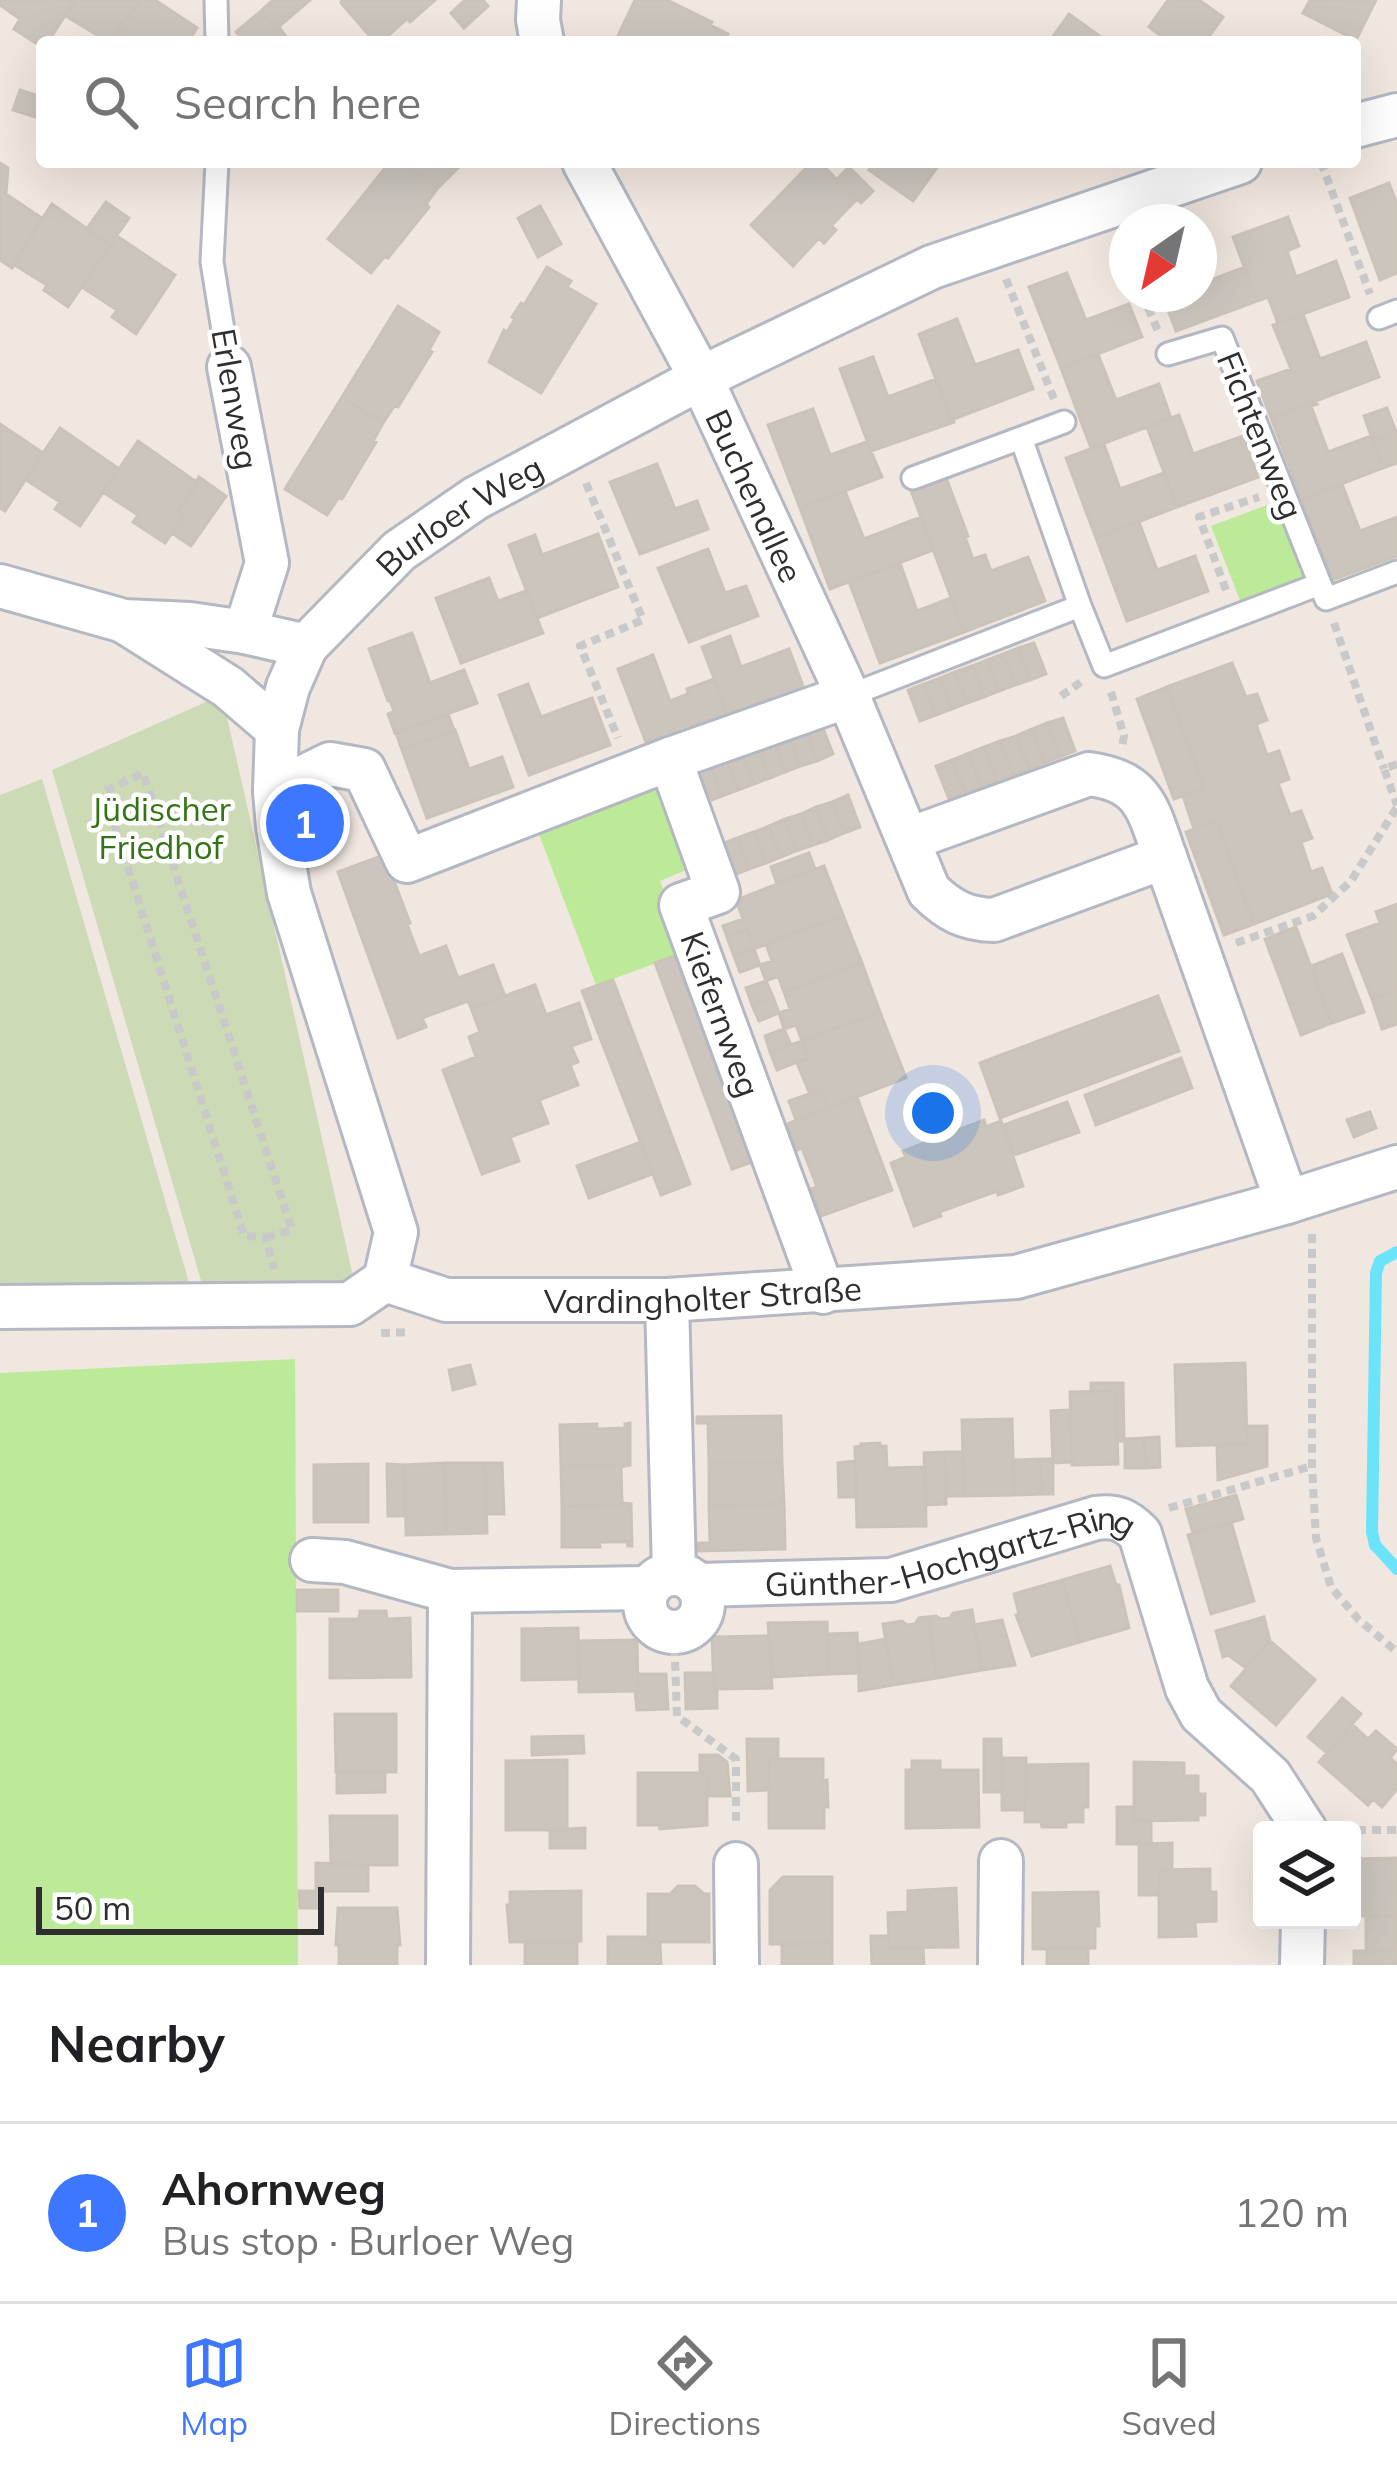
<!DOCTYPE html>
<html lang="en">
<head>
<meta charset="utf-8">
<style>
	body { margin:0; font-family:Mulish,sans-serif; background:#f6f6f6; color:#202124 }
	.controls { position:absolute; right:36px; bottom:36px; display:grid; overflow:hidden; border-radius:12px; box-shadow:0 12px 48px #0002 }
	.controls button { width:108px; height:108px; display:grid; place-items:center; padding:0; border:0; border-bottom:3px solid #e0e0e0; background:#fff; color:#202124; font:60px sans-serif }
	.compass { position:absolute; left:1109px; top:204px; width:108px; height:108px; border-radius:50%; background:#fff; box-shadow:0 12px 48px #0002; rotate:214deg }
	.scale { position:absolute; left:36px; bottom:30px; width:288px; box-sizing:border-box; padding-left:12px; border:6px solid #2e2e2e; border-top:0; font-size:33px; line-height:42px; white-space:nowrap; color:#2e2e2e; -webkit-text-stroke:9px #fff; paint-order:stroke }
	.you { position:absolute; left:933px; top:1113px; width:42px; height:42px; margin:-30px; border:9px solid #fff; border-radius:50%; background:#1a73e8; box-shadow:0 0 0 18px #1a73e833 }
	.badge { display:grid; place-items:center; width:78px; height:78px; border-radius:50%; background:#3d77ff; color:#fff; font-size:39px; font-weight:700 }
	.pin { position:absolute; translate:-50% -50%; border:6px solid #fff; box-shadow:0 3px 12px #0006 }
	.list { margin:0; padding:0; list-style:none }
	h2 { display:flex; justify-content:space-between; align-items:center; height:156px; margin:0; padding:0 48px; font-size:51px }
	h2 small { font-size:39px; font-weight:400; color:#757577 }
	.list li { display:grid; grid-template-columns:78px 1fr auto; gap:36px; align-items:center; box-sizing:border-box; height:180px; padding:0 48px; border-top:3px solid #e0e0e0 }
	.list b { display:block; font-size:45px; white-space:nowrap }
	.list p { margin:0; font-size:39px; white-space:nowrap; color:#757577 }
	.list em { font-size:39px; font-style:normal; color:#757577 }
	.icon { flex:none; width:66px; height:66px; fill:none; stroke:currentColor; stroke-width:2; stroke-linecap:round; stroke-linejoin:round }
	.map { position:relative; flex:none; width:1397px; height:1965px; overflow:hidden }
	.search { position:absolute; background:#fff; box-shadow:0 12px 48px #0002; left:36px; right:36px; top:36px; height:132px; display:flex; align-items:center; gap:30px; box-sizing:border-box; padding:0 42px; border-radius:12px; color:#757577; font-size:45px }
	.sheet { height:336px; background:#fff }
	nav { display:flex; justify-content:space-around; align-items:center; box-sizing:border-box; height:168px; border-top:3px solid #e0e0e0; background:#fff; font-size:33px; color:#757577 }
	nav a { display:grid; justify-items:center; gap:6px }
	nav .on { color:#3d77ff }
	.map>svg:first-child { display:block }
	.green { fill:#bdea98 }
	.cemetery { fill:#ccdbb5 }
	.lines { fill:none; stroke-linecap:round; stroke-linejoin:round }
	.stream { stroke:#6be3f9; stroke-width:12 }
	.building { fill:#cbc5be; stroke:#ccc3b8; stroke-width:3 }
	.service-casing { stroke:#b3b8c2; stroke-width:27 }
	.minor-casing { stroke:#b3b8c2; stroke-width:48 }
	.path { stroke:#c9c9c9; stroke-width:8; stroke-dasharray:9 6; stroke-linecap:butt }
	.service { stroke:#fff; stroke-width:21 }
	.minor { stroke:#fff; stroke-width:42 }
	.labels { text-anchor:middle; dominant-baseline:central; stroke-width:9; stroke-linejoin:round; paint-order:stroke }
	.street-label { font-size:33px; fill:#2e2e2e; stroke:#fff }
	.park-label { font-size:33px; fill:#337415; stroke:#fff }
</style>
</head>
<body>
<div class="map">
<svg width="1397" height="1965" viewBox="0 0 1397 1965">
	<rect width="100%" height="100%" fill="#f0e7e0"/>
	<!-- green -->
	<path class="green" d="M1275 502 1305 578 1241 603 1211 526Z
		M666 780 698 865 660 881 687 952 596 985 537 829Z
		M295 1359 298 1965H0V1373Z"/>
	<!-- cemetery -->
	<path class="cemetery" d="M222 695 360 1307 207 1301 52 770Z
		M42 779 195 1303 0 1304V795Z"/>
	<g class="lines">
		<!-- stream -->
		<path class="stream" d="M1397 1252 1380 1261 1376 1273 1372 1532 1375 1545 1397 1569"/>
	</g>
	<!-- building -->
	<path class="building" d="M0 0H75L48 42H42V47L14 29 20 19 0 5Z
		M75 0H140L109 42 64 15Z
		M140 0H155L197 28 188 42H109Z
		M273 0H310L276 29 261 11Z
		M342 0H435L410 22 407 19 381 42H375L341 3Z
		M465 0H483L488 6 464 28 451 13Z
		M635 0H667L712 22 710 25 728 34 724 42H620L616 40Z
		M1168 0H1199L1223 17 1205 42H1169L1149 27Z
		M1310 0H1376L1356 40 1303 13Z
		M261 11 276 29 279 27 290 42H245L236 32Z
		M1069 14 1108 42H1049Z
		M20 90 42 97V119L13 110Z
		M390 162H405L437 189 426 204 429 207 388 258 385 256 371 273 328 239Z
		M405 162H464L437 189Z
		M812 162H819L857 199 831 226 836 230 824 243 819 238 793 266 751 225Z
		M875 162H941L913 201 869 170Z
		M0 163 8 168 6 194 43 219 12 268 0 260Z
		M849 167 873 191 861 203 837 179Z
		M1389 183 1397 204V273L1380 280 1350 198Z
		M106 202 129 218 110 245 89 231 88 227Z
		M52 204 110 245 68 307 44 290 47 285 13 264Z
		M540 206 561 244 538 257 518 218Z
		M1288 217 1299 246 1287 251 1296 277 1336 261 1349 297 1278 323 1268 297 1257 301 1233 237Z
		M117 236 175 275 136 334 112 317 117 310 82 287Z
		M547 267 571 281 567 287 596 304 541 393 489 362 504 330 507 332 515 319 512 317 521 303 524 305Z
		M1245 267 1257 301 1176 331 1162 294H1199V273L1203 283Z
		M1067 273 1086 320 1129 304 1142 337 1061 368 1029 287Z
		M398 306 439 332 429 350 432 352 398 407 395 405 383 423 342 397Z
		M1303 314 1320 359 1366 342 1379 377 1271 418 1257 381 1291 369 1273 325Z
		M957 319 975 365 1018 350 1033 389 951 420 919 334Z
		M1098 354 1116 400 1159 384 1171 418 1091 448 1061 368Z
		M873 357 888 397 936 379 954 422 871 451 840 369Z
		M342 397 383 423 373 441 376 442 342 499 339 497 327 515 285 489Z
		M1315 402 1317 404 1311 406 1328 452 1371 436 1383 468 1302 499 1271 418Z
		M1387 408 1396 432 1373 441 1364 416Z
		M813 409 830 455 867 442 882 477 800 508 768 425Z
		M1179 415 1193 454 1243 436 1258 477 1177 507 1147 427Z
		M0 424 43 453 5 511 0 508Z
		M60 428 119 469 80 526 55 509 60 502 25 479Z
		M1396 432 1397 463 1383 468 1373 441Z
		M138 441 198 483 178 512 184 516 165 543 133 522 138 515 103 492Z
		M1104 444 1120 489 1164 473 1177 507 1096 538 1066 458Z
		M657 464 675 509 697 501 708 529 640 554 610 482Z
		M945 475 968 536 965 537 973 559 985 555 991 571 1028 557 1045 601 964 632 910 488Z
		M199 477 226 496 191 546 172 533 184 516 178 512Z
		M1342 484 1360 531 1397 517V556L1332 580 1302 499Z
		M845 491 864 539 921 517 933 550 830 589 800 508Z
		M1139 522 1157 570 1195 556 1208 591 1127 621 1096 538Z
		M598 534 618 587 537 618 509 545 535 535 542 555Z
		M708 549 725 593 746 586 758 616 689 642 658 568Z
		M900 563 917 611 951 598 964 632 880 663 849 582Z
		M489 578 498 601 526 591 543 633 461 663 436 598Z
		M412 633 430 683 464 670 477 703 395 733 388 714 394 711 390 701H388L369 649Z
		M730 636 741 667 789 649 805 691 762 707 761 703 728 715 702 647Z
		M1034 643 1046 674 1030 680 1018 648Z
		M1018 648 1030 680 1015 685 1003 654Z
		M1003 654 1015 685 999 691 987 660Z
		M653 655 670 701 688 694 687 689 714 679 729 719 649 750 618 669Z
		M987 660 999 691 984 697 972 666Z
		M1232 663 1246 697 1257 694 1267 720 1256 724 1267 755 1279 751 1289 779 1278 783 1290 815 1301 811 1312 838 1301 842 1311 872 1322 868 1332 894 1254 924 1216 820 1194 829 1183 796 1204 788 1167 687Z
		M972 666 984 697 967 703 955 672Z
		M955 672 967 703 952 709 940 678Z
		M940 678 952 709 936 715 924 684Z
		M528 684 541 717 592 698 610 745 529 775 499 695Z
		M924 684 936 715 920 721 908 690Z
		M1167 687 1204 788 1174 799 1137 699Z
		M448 714 454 730 402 750 396 733Z
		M1063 718 1075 751 1060 757 1047 723Z
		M821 723 833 754 817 761 806 729Z
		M1047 723 1060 757 1044 763 1032 729Z
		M806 729 817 761 801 766 789 735Z
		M1032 729 1044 763 1029 769 1016 736Z
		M455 730 469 769 502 757 513 787 427 818 402 750Z
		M789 735 801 766 785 772 774 741Z
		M1016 736 1029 769 1013 775 1000 741Z
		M774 741 785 772 770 778 758 747Z
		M1000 741 1013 775 997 781 984 747Z
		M758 747 770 778 754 784 742 753Z
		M984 747 997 781 981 787 969 753Z
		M742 753 754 784 738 790 726 759Z
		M969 753 981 787 965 793 952 760Z
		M726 759 738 790 722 796 711 765Z
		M952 760 965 793 949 799 936 766Z
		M711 765 722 796 706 802 695 771Z
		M848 795 860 827 844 833 832 802Z
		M832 802 844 833 828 840 816 807Z
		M816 807 828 840 813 845 801 814Z
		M801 814 813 845 796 851 785 819Z
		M785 819 796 851 781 857 769 826Z
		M1216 820 1254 924 1224 935 1186 832Z
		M769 826 781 857 766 863 754 832Z
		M754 832 766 863 749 869 737 838Z
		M737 838 749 869 734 875 722 844Z
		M809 853 815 869 777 884 771 867Z
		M384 855 410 923 407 924 419 956 446 946 458 978 493 965 505 996 471 1008 468 1001 422 1018 426 1027 398 1038 338 872Z
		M824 866 843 915 754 949 748 929 727 937 723 926 743 919 736 900Z
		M1397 904V989L1372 999 1347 935 1380 923 1376 912Z
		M843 915 862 963 784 992 778 976 766 981 760 965 772 961 766 944Z
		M1296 927 1332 1023 1301 1035 1265 939Z
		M748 929 754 949 734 956 727 937Z
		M754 949 760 965 740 972 734 956Z
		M687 952 764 1158 732 1169 655 963Z
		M1342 954 1364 1012 1332 1023 1311 966Z
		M862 963 880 1012 802 1041 796 1025 784 1029 779 1013 790 1009 784 992Z
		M613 980 690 1184 661 1195 582 991Z
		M766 981 773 997 752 1005 746 988Z
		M535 985 546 1015 579 1003 591 1039 571 1046 578 1062 570 1065 578 1085 539 1100 548 1123 510 1137 519 1161 482 1174 443 1070 476 1057 469 1037 480 1032 471 1008Z
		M1397 989V1024L1382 1029 1372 999Z
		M1158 996 1179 1051 1000 1118 980 1063Z
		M773 997 779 1013 759 1021 752 1005Z
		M880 1012 906 1078 828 1108 821 1090 810 1094 797 1063 808 1058 802 1041Z
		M784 1029 791 1045 770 1052 765 1036Z
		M802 1041 808 1058 777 1070 770 1052Z
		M1181 1058 1192 1088 1096 1125 1085 1095Z
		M821 1090 828 1108 796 1120 789 1101Z
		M857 1097 892 1190 821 1216 811 1189 817 1187 802 1148 797 1150 787 1124Z
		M1067 1102 1079 1132 1014 1155 1004 1125Z
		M1370 1112 1376 1128 1354 1137 1347 1120Z
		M984 1120 986 1127 1001 1121 1023 1186 998 1195 997 1191 939 1212 941 1216 914 1226 891 1163 906 1157 903 1151Z
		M641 1142 652 1174 589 1198 577 1166Z
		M1245 1363 1247 1444 1177 1446 1175 1365Z
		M470 1365 475 1384 453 1390 449 1370Z
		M1091 1383H1123L1124 1441H1117L1116 1391 1091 1392Z
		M1116 1391 1118 1464 1072 1465 1070 1392Z
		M1070 1410 1072 1462 1053 1463 1051 1411Z
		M781 1416 782 1463H709L708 1423H697V1417Z
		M1012 1419 1014 1495 964 1496 962 1420Z
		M630 1423V1465L561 1467 560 1425 597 1424V1429L625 1428V1424Z
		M1247 1426H1267V1466L1218 1480 1217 1445 1247 1444Z
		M1159 1437 1160 1467 1146 1468 1144 1438Z
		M1144 1438 1146 1468H1125V1439Z
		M880 1443V1446H886L887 1468 925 1467 926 1526 857 1527 855 1447 861 1446V1444Z
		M945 1452H962L964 1496H946Z
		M945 1452 946 1504 926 1505 924 1453Z
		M1040 1459 1042 1494 1014 1495 1013 1460Z
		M1040 1459H1053V1494H1042Z
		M855 1461 856 1497H839L838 1463Z
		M445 1463H485L487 1533 446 1534Z
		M445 1463 446 1534 406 1535 405 1465Z
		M485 1463H502L504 1514H487Z
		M709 1463H782L784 1504 709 1506Z
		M368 1464V1522H314V1465Z
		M387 1464 405 1465V1516H388Z
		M630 1465 621 1467 622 1503 631 1504 562 1507 561 1467Z
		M1236 1495 1243 1519 1193 1533 1186 1509Z
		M631 1504 632 1546H628L627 1542H599L600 1547H562V1507Z
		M784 1504 785 1549 698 1551V1543H710L709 1506Z
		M1231 1522 1254 1601 1211 1614 1188 1535Z
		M1110 1566 1116 1585H1119L1129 1628 1080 1642 1062 1580Z
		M1062 1580 1080 1642 1032 1656 1016 1615 1019 1614 1014 1594Z
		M297 1590H338V1611H297Z
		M972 1610 982 1670 937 1678 928 1617 936 1616 941 1619 950 1618 953 1613Z
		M360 1611H386L387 1619 410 1618 411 1677 330 1678V1619H359Z
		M928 1617 937 1678 893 1685 883 1624 902 1621 907 1625 915 1624 919 1618Z
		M1264 1617 1270 1641 1246 1668 1228 1655 1223 1657 1216 1631Z
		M1002 1620 1015 1665 982 1670 974 1625Z
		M827 1622 829 1674 772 1677 768 1623Z
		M578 1628 579 1679 522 1680V1629Z
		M857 1633 859 1673 829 1674 827 1634Z
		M769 1636 772 1688 714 1689 712 1637Z
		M886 1639 893 1685 859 1691 858 1644Z
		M637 1640 638 1691 579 1692 578 1641Z
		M1270 1641 1315 1680 1276 1725 1231 1686Z
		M685 1673H713L714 1689H717V1708L686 1709Z
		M638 1674H666L668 1709 637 1710 635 1691H638Z
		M1342 1698 1361 1714 1327 1753 1308 1737Z
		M335 1714H396V1772H336Z
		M1352 1724 1368 1739 1376 1731 1397 1749 1390 1758 1397 1764V1789L1382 1807 1373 1799 1368 1805 1319 1762Z
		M583 1736 584 1753 532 1755V1737Z
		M747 1739H778V1759H769V1790L748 1791Z
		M984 1739H1001L1002 1792H984Z
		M700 1755H718L727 1762 730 1796H707V1773H700Z
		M1002 1758H1026L1025 1810H1002Z
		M769 1759H823V1781L827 1780 828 1807H824V1828H769Z
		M567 1760V1830H506V1761Z
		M912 1761H940V1770H978L979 1827 906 1828V1770H912Z
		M1134 1762 1184 1763V1776H1198V1794H1205V1815H1198V1820L1134 1821Z
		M1088 1764V1807H1083V1822H1066V1827H1042L1041 1822H1025V1765Z
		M337 1772H385V1792L337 1793Z
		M638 1773H707V1825L660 1829 659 1825H638Z
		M1117 1807H1135L1134 1821 1151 1820V1844H1117Z
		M330 1816H397V1865H331Z
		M585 1828V1848H550V1830Z
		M1172 1843V1869L1159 1870V1895H1139V1844Z
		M1397 1858V1916H1354V1859Z
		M316 1863 368 1865V1891H316Z
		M1210 1869V1892H1216V1921L1195 1922 1196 1936 1159 1937V1870Z
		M783 1877H832V1943L770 1944V1890Z
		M678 1886H695L704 1894H709V1942H648V1894H670Z
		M956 1888 958 1947 889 1948 888 1913 908 1912V1891Z
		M299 1891H322V1908H300Z
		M581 1891V1941L510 1942 507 1905H510V1892Z
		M1098 1892 1099 1926H1095V1948L1033 1949V1893Z
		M338 1908H397L400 1945H397V1965H339V1945H336Z
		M1366 1916H1397V1951H1366Z
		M871 1936H888L889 1948 923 1947 924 1965H872Z
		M608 1937H648V1942L660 1943 661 1965H608Z
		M525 1942H577V1965H525Z
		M832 1943V1965H782V1944Z
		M1088 1948V1965H1047V1949Z
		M1354 1951H1397V1965H1354Z"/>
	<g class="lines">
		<!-- service casing -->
		<g class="service-casing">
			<path id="service" d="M216 0 217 42
				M217 162 212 262 229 367
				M1379 318 1397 311
				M1168 354 1222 338 1320 584
				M1064 422 1021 438 1080 606
				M913 478 1021 438
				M848 696 1080 606 1104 666 1320 584 1326 599 1397 572"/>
		</g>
		<!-- minor casing -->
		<g class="minor-casing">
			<g id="minor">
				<path d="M539 0 538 20 542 42"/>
				<path d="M1355 126 1397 115"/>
				<path id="s1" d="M584 162 701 378 848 696 929 891C950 911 965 919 994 920L1165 857 1287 1202"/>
				<path d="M229 367 267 563 245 632"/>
				<path d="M0 586 124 621 190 624 245 632 306 646"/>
				<path d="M125 622 228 687 277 729"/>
				<path d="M275 791 330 764 364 770 407 861 670 759"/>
				<path d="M909 839 1089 774C1145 781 1148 810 1165 857"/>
				<path id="s2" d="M385 1280 396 1232 289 893 278 827 275 791 277 729 288 687 306 646 399 551 476 498 701 378 932 267 1240 162"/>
				<path id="s3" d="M385 1280 446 1300H667L1016 1277 1287 1202 1397 1167"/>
				<path d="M823 1292 681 905 718 892 670 759 848 696"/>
				<path d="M667 1300 674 1573"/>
				<path d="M0 1307 350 1304 385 1280"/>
				<path d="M312 1560 345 1562 450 1591 648 1588"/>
				<circle cx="674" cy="1603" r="29"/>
				<path id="s4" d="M697 1585 891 1580 1096 1518C1116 1515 1126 1520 1140 1534L1187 1688 1201 1714 1270 1776 1305 1830"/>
				<path d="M736 1864 737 1965"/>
				<path d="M448 1965 450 1591"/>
				<path d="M1000 1965 1001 1861"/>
				<path d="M1302 1965 1303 1920"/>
			</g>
		</g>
		<!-- path -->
		<path class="path" d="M1321 162 1370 294
			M1118 241 1127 261
			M1006 279 1054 399
			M1142 294 1158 331
			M586 483 643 620 580 646 618 738
			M1226 590 1199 517 1259 497
			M1334 623 1384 769
			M1111 692 1124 736 1122 747
			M1061 696 1084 680
			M1397 764 1384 769 1397 805
			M1236 943 1313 916 1351 881 1397 807
			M1312 1234V1466L1316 1538 1331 1587 1359 1620 1397 1652
			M266 1237 292 1230 143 773 104 791 244 1236 266 1237 274 1269
			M381 1333 410 1332
			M1169 1508 1312 1466
			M674 1632 677 1716 736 1759V1826
			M1342 1830H1397"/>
		<!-- service -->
		<use href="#service" class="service"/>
		<!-- minor -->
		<use href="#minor" class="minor"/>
	</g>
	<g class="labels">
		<!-- street labels -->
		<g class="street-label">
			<text transform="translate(236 399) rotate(80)">Erlenweg</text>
			<text transform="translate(1261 435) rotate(68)">Fichtenweg</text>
			<text stroke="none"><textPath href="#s1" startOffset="375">Buchenallee</textPath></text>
			<text stroke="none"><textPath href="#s2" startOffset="861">Burloer Weg</textPath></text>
			<text transform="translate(721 1014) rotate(70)">Kiefernweg</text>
			<text stroke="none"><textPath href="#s3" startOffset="321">Vardingholter Straße</textPath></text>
			<text stroke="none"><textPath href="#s4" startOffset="258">Günther-Hochgartz-Ring</textPath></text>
		</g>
		<!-- park labels -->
		<g class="park-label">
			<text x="161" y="808">Jüdischer<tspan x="161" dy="38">Friedhof</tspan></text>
		</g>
	</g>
</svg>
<div class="controls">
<button><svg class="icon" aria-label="layers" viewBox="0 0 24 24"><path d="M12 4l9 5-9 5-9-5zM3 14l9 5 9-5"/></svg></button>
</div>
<svg class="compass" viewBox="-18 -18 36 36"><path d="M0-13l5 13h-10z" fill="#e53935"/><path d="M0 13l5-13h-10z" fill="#757577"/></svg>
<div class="scale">50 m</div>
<div class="you"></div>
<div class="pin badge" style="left:305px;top:823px">1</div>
<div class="search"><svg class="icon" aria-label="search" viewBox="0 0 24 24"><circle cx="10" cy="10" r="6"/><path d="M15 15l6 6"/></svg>Search here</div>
</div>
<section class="sheet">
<h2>Nearby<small></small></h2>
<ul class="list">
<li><span class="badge">1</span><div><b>Ahornweg</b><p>Bus stop · Burloer Weg</p></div><em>120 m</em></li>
</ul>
</section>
<nav>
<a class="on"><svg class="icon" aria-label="map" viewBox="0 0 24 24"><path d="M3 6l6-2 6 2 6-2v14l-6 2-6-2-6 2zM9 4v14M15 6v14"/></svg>Map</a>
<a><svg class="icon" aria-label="directions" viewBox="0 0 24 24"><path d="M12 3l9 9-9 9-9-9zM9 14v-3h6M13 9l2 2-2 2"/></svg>Directions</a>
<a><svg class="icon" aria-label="saved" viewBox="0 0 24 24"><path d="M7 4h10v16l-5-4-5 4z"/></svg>Saved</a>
</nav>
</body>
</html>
